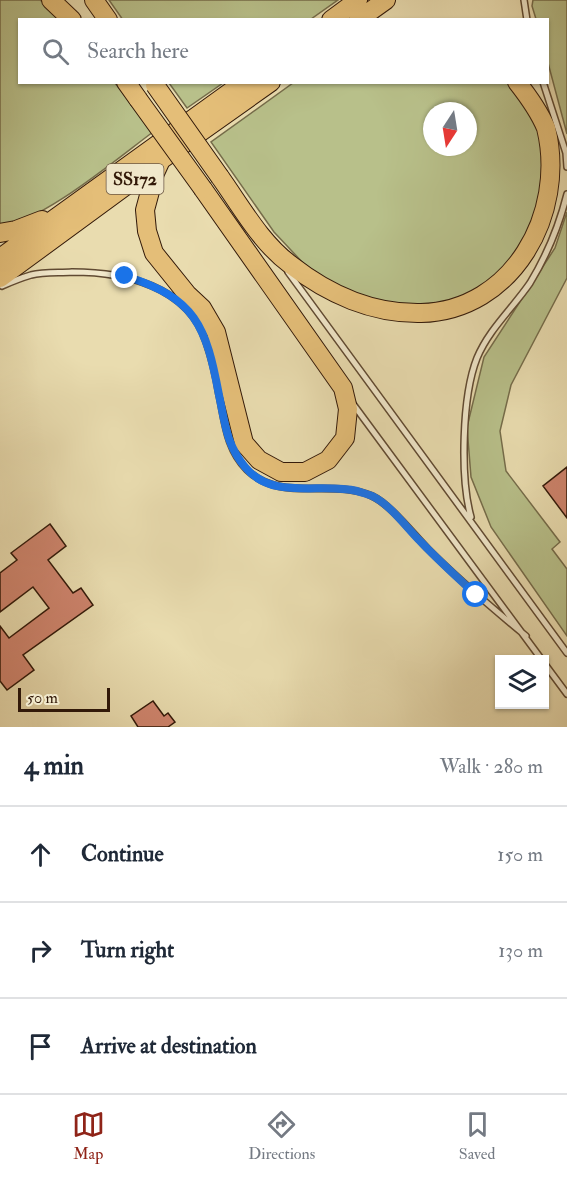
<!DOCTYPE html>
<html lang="en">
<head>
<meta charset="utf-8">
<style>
	body { margin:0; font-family:"IM FELL Double Pica",serif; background:#f6f6f7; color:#1f2937 }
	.controls { position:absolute; right:18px; bottom:18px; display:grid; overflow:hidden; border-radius:0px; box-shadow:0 2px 4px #0004 }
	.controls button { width:54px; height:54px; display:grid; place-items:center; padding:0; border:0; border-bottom:2px solid #e0e1e3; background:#fff; color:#1f2937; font:30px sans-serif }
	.compass { position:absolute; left:423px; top:102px; width:54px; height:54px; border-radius:50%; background:#fff; box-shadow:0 2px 4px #0004; rotate:192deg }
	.scale { position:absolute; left:18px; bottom:15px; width:92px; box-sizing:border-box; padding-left:6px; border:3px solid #321909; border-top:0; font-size:16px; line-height:21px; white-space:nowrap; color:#321909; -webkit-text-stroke:4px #f1e8cb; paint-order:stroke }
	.stop { position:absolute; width:18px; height:18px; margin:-14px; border:4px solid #1a73e8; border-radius:50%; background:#fff }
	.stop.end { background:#1a73e8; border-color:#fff; box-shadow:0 2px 6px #0008 }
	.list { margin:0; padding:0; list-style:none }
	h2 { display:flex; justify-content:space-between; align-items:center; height:78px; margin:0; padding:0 24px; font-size:26px }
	h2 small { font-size:20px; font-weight:400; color:#747a83 }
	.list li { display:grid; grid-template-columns:39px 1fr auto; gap:18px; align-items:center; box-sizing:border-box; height:96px; padding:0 24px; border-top:2px solid #e0e1e3 }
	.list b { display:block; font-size:22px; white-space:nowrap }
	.list em { font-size:20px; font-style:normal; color:#747a83 }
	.icon { flex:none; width:33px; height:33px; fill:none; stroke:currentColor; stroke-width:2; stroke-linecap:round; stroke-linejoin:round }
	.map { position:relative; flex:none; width:567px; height:727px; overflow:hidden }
	.search { position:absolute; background:#fff; box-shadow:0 2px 4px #0004; left:18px; right:18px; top:18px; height:66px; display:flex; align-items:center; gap:15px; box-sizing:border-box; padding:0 21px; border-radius:0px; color:#747a83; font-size:22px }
	.sheet { height:366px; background:#fff }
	nav { display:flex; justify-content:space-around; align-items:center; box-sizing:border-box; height:84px; border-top:2px solid #e0e1e3; background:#fff; font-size:16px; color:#747a83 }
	nav a { display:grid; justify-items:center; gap:3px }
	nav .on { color:#8f2418 }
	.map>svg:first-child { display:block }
	.green { fill:#b8c08a; stroke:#756c4a; stroke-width:1.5; fill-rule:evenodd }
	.building { fill:#cf856e; stroke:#321909; stroke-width:1.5 }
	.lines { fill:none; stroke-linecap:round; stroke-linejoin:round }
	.service-casing { stroke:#604a32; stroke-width:8 }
	.trunk-casing { stroke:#321909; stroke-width:20 }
	.service { stroke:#f1e8cb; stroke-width:5 }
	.trunk { stroke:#e4be78; stroke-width:18 }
	.trunk-bridge-casing { stroke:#321909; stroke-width:20; stroke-linecap:butt }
	.trunk-bridge { stroke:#e4be78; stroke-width:18 }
	.route { stroke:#1a73e8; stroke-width:8 }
	.labels { text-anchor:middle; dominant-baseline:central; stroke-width:5; stroke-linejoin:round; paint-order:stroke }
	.shield { fill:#f1e8cb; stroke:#6b5743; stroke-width:1.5 }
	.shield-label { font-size:18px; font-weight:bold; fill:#321909 }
</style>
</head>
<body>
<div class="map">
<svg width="567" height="727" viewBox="0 0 567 727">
	<rect width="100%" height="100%" fill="#e9dcaf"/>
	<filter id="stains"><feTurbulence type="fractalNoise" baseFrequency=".00333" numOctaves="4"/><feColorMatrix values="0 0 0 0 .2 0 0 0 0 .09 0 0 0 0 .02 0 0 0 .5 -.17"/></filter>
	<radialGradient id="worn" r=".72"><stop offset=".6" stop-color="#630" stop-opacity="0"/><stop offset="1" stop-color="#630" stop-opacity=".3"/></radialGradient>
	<!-- green -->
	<path class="green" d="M0 0H40L64 19 20 20V82L115 83 153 132C119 157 40 224 0 226Z
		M109 0H338L311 19 123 20Z
		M533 0H567V134L548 63V20L536 19 532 6Z
		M169 83H223L187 108Z
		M293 83H508L527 104 545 149 537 226 496 279 455 302 402 308 347 293 304 264 274 232 211 142ZM432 111H468V147H432Z
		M567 212V278L511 385 500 431 506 471 560 542 552 549 567 569V636L491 527 471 477 467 427 484 357 555 248Z"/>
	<!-- building -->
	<path class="building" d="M567 467V518L543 486Z
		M50 524 66 546 48 560 73 593 81 588 93 605 23 655 34 670 7 690 0 681V626L9 638 49 608 33 587 0 612V573L17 560 11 553Z
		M153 701 164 716 168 713 175 722 168 727H138L131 716Z"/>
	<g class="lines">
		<!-- service casing -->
		<g class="service-casing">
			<path id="service" d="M524 0 527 20
				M543 82 566 153 567 167
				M288 272 567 653
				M2 286C11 282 21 278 31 275 44 272 59 273 72 272 125 272 188 286 206 342 212 359 216 377 219 395 225 422 226 449 247 470 281 503 332 478 372 496 390 504 414 535 428 549 459 580 492 608 526 636
				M353 404 542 660
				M471 517C460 478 462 396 477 358 489 329 513 308 530 283 547 255 559 226 567 194
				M544 663 567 694"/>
		</g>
		<!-- trunk casing -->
		<g class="trunk-casing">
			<path id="trunk" d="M51 0 72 20
				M94 0 108 20
				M331 20 358 0
				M358 20 386 0
				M126 82 138 99
				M161 160 155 173 145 210 147 231 154 253 187 294 202 308 216 332 244 443 259 460 281 472H305L328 460 345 438 348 409 343 388 203 189
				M220 177C242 208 261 243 291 265 328 294 373 314 421 313 512 311 567 214 546 128 539 111 528 96 517 82
				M0 233 16 230 42 220
				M0 258 244 82
				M0 278 161 160 271 82"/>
		</g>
		<!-- service -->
		<use href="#service" class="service"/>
		<!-- trunk -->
		<use href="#trunk" class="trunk"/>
		<!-- trunk-bridge casing -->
		<g class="trunk-bridge-casing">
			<path id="trunk-bridge" d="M155 85 220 177
				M138 99 203 189"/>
		</g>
		<!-- trunk-bridge -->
		<use href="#trunk-bridge" class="trunk-bridge"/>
	</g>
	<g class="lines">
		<!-- route -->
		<path class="route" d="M125 276C196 298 206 326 219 395 225 423 226 444 245 467 273 501 320 482 357 491 362 493 369 494 374 497 390 505 407 528 420 541 438 560 457 577 476 595"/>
	</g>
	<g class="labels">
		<!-- shield labels -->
		<rect class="shield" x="106.5" y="164" width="57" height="30" rx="4.5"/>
		<g class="shield-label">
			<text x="135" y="179">SS172</text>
		</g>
	</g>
	<rect width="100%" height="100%" filter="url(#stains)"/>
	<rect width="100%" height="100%" fill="url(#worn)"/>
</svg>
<div class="controls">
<button><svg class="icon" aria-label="layers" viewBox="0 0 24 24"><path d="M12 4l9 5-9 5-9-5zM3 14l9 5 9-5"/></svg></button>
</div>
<svg class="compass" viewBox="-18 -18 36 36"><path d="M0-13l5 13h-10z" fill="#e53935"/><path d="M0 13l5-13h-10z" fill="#747a83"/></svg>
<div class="scale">50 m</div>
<div class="stop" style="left:476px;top:595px"></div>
<div class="stop end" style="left:125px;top:276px"></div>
<div class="search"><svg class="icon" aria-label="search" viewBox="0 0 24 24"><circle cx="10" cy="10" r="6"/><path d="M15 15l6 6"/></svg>Search here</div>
</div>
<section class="sheet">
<h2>4 min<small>Walk · 280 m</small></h2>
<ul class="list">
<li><svg class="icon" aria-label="ahead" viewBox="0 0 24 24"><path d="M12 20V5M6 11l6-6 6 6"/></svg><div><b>Continue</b></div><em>150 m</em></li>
<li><svg class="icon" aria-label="right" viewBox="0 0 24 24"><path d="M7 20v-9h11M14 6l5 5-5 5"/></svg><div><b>Turn right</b></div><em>130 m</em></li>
<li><svg class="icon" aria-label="arrive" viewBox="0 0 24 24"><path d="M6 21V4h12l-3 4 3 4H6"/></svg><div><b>Arrive at destination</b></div></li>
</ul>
</section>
<nav>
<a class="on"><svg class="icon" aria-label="map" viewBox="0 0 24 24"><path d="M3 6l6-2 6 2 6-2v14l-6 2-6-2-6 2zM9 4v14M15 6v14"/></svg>Map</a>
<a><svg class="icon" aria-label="directions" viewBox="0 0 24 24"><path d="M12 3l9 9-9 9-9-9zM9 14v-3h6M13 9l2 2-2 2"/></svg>Directions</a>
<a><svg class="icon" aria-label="saved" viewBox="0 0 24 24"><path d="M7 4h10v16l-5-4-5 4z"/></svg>Saved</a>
</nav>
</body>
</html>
